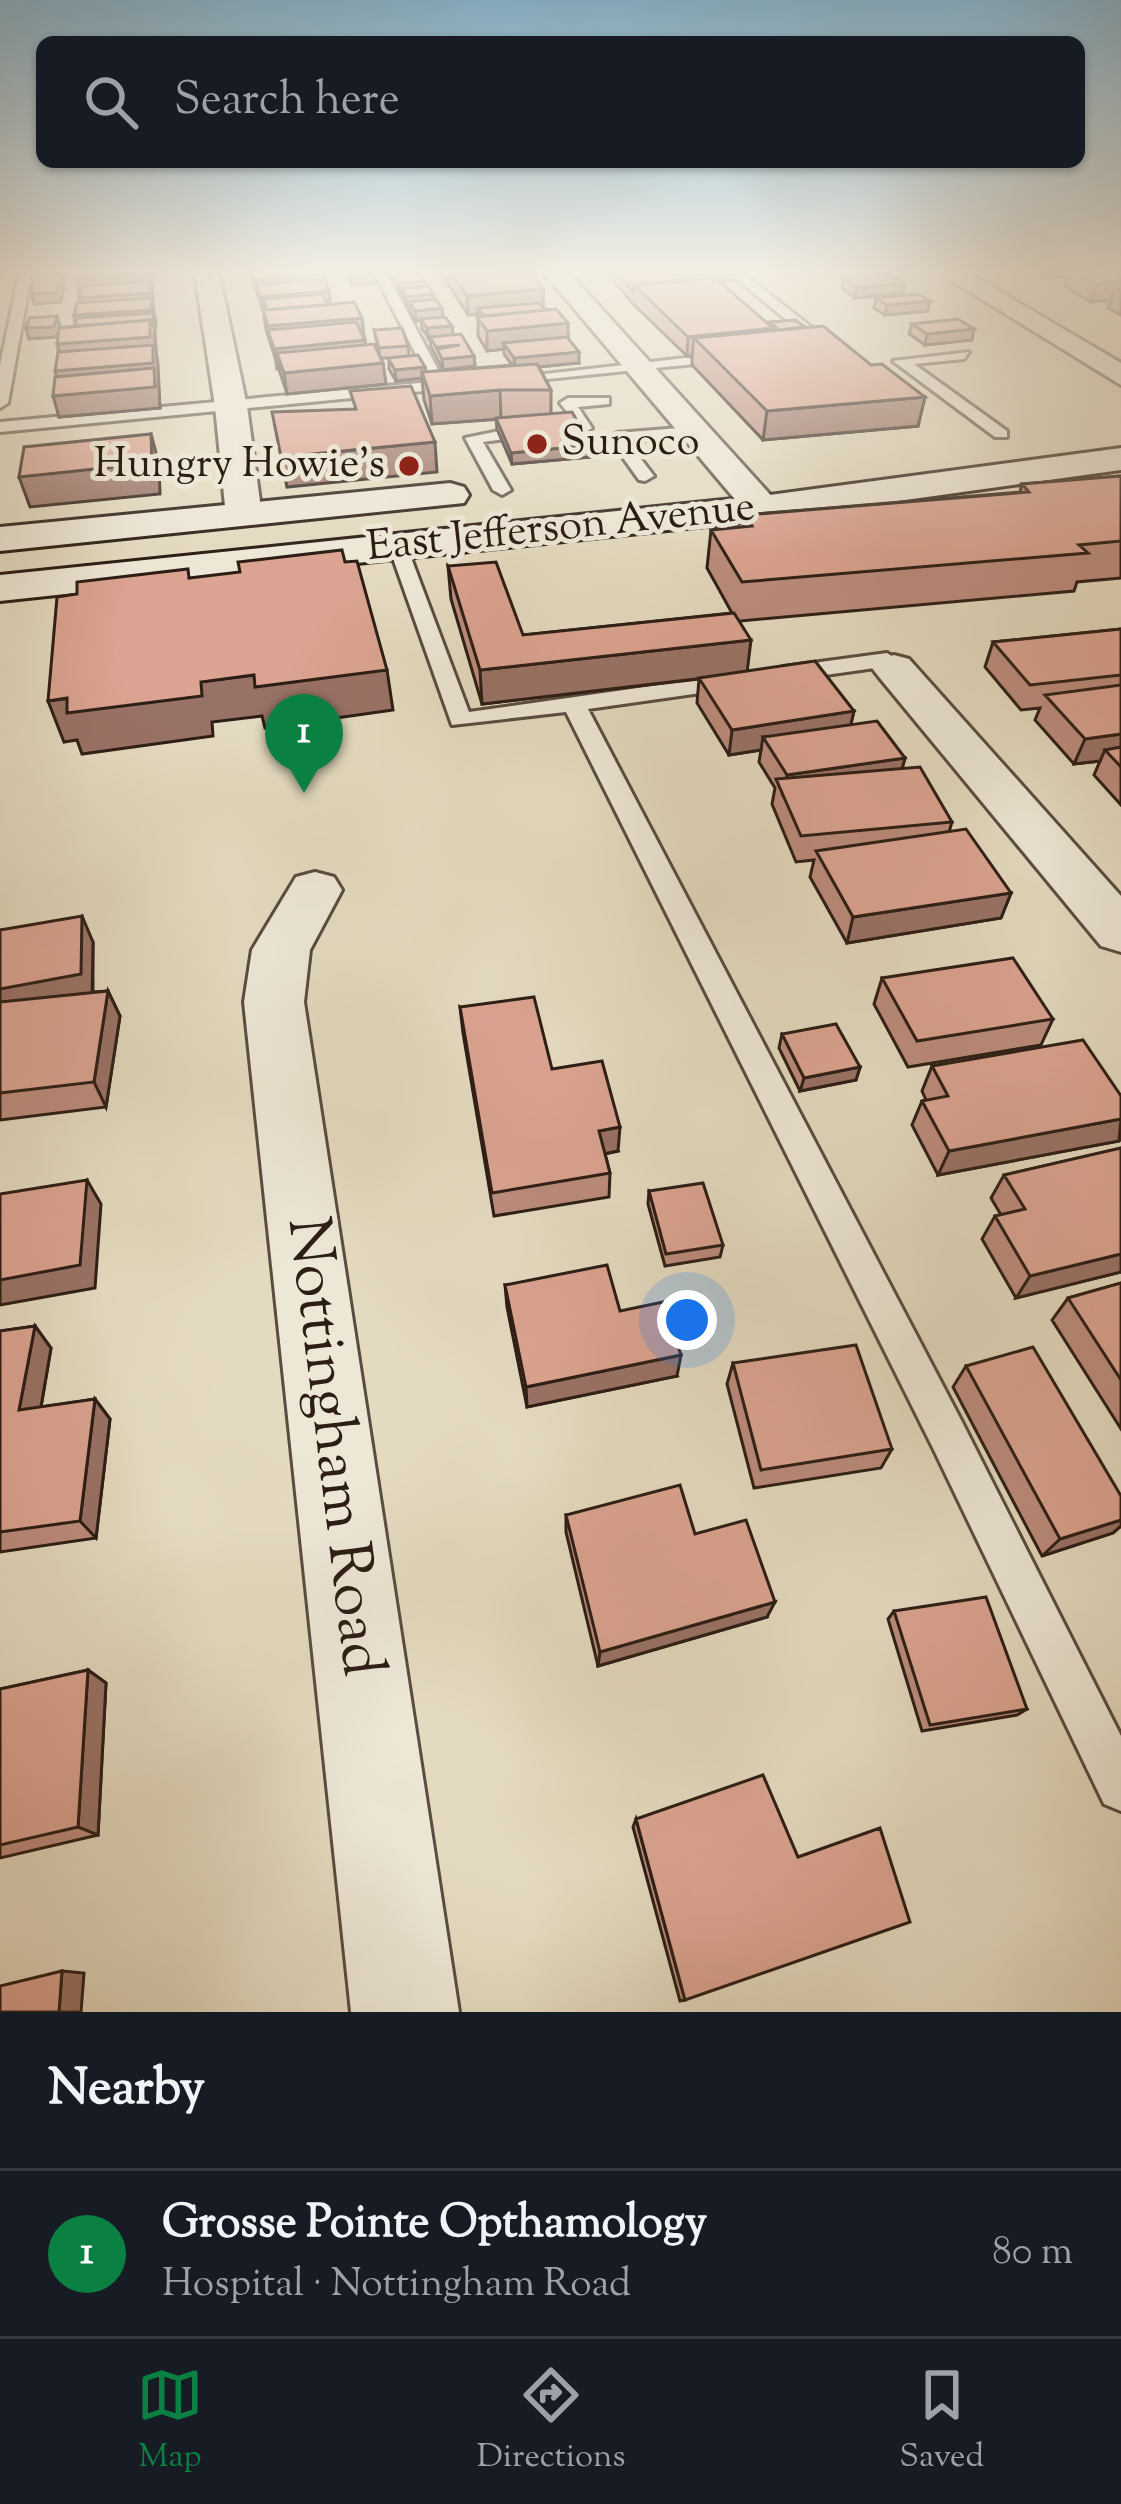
<!DOCTYPE html>
<html lang="en">
<head>
<meta charset="utf-8">
<style>
	body { margin:0; font-family:"Sorts Mill Goudy",serif; background:#242831; color:#f1f3f6 }
	.you { position:absolute; left:687px; top:1320px; width:42px; height:42px; margin:-30px; border:9px solid #fff; border-radius:50%; background:#1a73e8; box-shadow:0 0 0 18px #1a73e833 }
	.badge { display:grid; place-items:center; width:78px; height:78px; border-radius:50%; background:#0b8043; color:#fff; font-size:39px; font-weight:700 }
	.pin { position:absolute; translate:-50% -99px; filter:drop-shadow(0 3px 6px #0008) }
	.pin::after { content:''; position:absolute; top:63px; width:42px; height:36px; background:inherit; clip-path:polygon(0 0,100% 0,50% 100%) }
	.list { margin:0; padding:0; list-style:none }
	h2 { display:flex; justify-content:space-between; align-items:center; height:156px; margin:0; padding:0 48px; font-size:51px }
	h2 small { font-size:39px; font-weight:400; color:#9ea1a6 }
	.list li { display:grid; grid-template-columns:78px 1fr auto; gap:36px; align-items:center; box-sizing:border-box; height:168px; padding:0 48px; border-top:3px solid #363941 }
	.list b { display:block; font-size:45px; white-space:nowrap }
	.list p { margin:0; font-size:39px; white-space:nowrap; color:#9ea1a6 }
	.list em { font-size:39px; font-style:normal; color:#9ea1a6 }
	.icon { flex:none; width:66px; height:66px; fill:none; stroke:currentColor; stroke-width:2; stroke-linecap:round; stroke-linejoin:round }
	.map { position:relative; flex:none; width:1121px; height:2012px; overflow:hidden }
	.search { position:absolute; background:#171b24; box-shadow:0 3px 9px #0004; left:36px; right:36px; top:36px; height:132px; display:flex; align-items:center; gap:30px; box-sizing:border-box; padding:0 42px; border-radius:18px; color:#9ea1a6; font-size:45px }
	.sheet { height:324px; background:#171b24 }
	nav { display:flex; justify-content:space-around; align-items:center; box-sizing:border-box; height:168px; border-top:3px solid #363941; background:#171b24; font-size:33px; color:#9ea1a6 }
	nav a { display:grid; justify-items:center; gap:6px }
	nav .on { color:#0b8043 }
	.map>svg:first-child { display:block }
	.lines { fill:none; stroke-linecap:round; stroke-linejoin:round }
	.lane-casing { stroke:#5a4c40; stroke-width:6 }
	.street-casing { stroke:#5a4c40; stroke-width:6 }
	.secondary-casing { stroke:#2c1d15; stroke-width:6 }
	.lane { fill:#ede7d6; fill-rule:evenodd }
	.street { fill:#ede7d6; fill-rule:evenodd }
	.secondary { fill:#ede7d6; fill-rule:evenodd }
	.wall { fill:#bc8c7d; stroke:#2c1d15; stroke-width:3 }
	.shaded-wall { fill:#997266; stroke:#2c1d15; stroke-width:3 }
	.building { fill:#dba391; stroke:#2c1d15; stroke-width:3 }
	.poi-dot { fill:#8f2418; stroke:#ede7d6; stroke-width:4.5 }
	.labels { text-anchor:middle; dominant-baseline:central; stroke-width:10; stroke-linejoin:round; paint-order:stroke }
	.far-poi-label { font-size:42px; fill:#2c1d15; stroke:#ede7d6; text-anchor:start }
	.far-street-label { font-size:42px; fill:#2c1d15; stroke:#ede7d6 }
	.near-street-label { font-size:60px; fill:#2c1d15; stroke:#ede7d6 }
</style>
</head>
<body>
<div class="map">
<svg width="1121" height="2012" viewBox="0 0 1121 2012">
	<rect width="100%" height="100%" fill="#e4dac0"/>
	<filter id="stains"><feTurbulence type="fractalNoise" baseFrequency=".00167" numOctaves="4"/><feColorMatrix values="0 0 0 0 .2 0 0 0 0 .09 0 0 0 0 .02 0 0 0 .5 -.17"/></filter>
	<radialGradient id="worn" r=".72"><stop offset=".6" stop-color="#630" stop-opacity="0"/><stop offset="1" stop-color="#630" stop-opacity=".3"/></radialGradient>
	<g class="lines">
		<!-- lane casing -->
		<g class="lane-casing">
			<path id="lane" d="M19 274H31L8 403 0 408V365Z
				M375 274H387L444 381H465V387L0 432V422L430 382Z
				M731 274H744L830 342V348H820Z
				M969 352 964 359 914 364 1007 431V437H995L893 361Z
				M729 353 734 360 508 383 501 379Z
				M609 398V404L578 407 592 428 584 433 560 403 568 398Z
				M692 427 698 429V435L628 442 654 476 645 481 639 480 609 438 617 433Z
				M499 431 507 436 505 439 483 442 511 490 502 495 493 490 465 438Z
				M391 543 407 547 469 712 736 674 747 681 736 688 588 709 962 1422 1121 1736V1811L1104 1804 934 1450 566 712 452 725 389 547Z
				M887 653 902 663V673H886L882 667 783 681 772 674 783 667Z"/>
		</g>
		<!-- street casing -->
		<g class="street-casing">
			<path id="street" d="M195 274H219L247 406 262 516 257 524H231L226 516 215 406Z
				M545 274H570L775 500 780 508 775 516H749Z
				M941 274H970L1121 363V385Z
				M894 655 909 659 1121 896V952L1101 946 879 677 872 668 879 659Z
				M315 872 334 877 342 890 310 950 304 1002 459 2012H351L244 1002 252 950 296 877Z"/>
		</g>
		<!-- secondary casing -->
		<g class="secondary-casing">
			<path id="secondary" d="M1121 448V470L762 520 0 601V575L762 496Z
				M450 483 464 487 469 495 464 503 0 551V527Z"/>
		</g>
		<!-- lane -->
		<use href="#lane" class="lane"/>
		<!-- street -->
		<use href="#street" class="street"/>
		<!-- secondary -->
		<use href="#secondary" class="secondary"/>
	</g>
	<!-- wall -->
	<path class="wall" d="M251 274H323L329 291 330 301H326L328 305 362 318 365 345 380 356 374 330 408 346 409 356 425 372 512 365 504 354V349L487 351 478 336V314L468 315 442 274H531L543 289V307L568 323V338L579 363 539 367 551 390V413L591 457 512 464 497 429 496 419 432 424 424 400 422 378 396 381 389 369V358H381L386 384 287 394 266 330 263 310H266L265 306 262 307Z
		M389 274H419L424 281V286L433 294 434 300 443 317 452 326 453 335 474 356 475 366 443 370 431 347 430 339 422 329 421 320 416 321 410 312V307H407L402 293H400L395 285V279L392 280Z
		M613 274H680V281L703 279 697 274H735V280L719 282 769 325 770 322 805 328 925 397 918 426 763 440 692 365V356H687L633 304 613 280Z
		M1038 274H1121V315L1108 308 1111 300 1091 302 1065 287 1068 276 1045 278Z
		M843 278 905 283 903 293 855 298 842 288Z
		M152 286 160 408 59 417 57 377 59 328 29 339 26 328 57 316 59 328 75 326 74 315 80 303V291Z
		M876 298 928 311 885 315 874 308Z
		M912 324 974 329 972 340 925 345 909 334Z
		M1121 476V578L1077 582 1074 591 740 621 747 671 854 711 851 724 905 758 902 769 952 822 949 832 1011 893 1001 918 847 943 810 877 814 860 796 862 772 804 775 788 759 762 761 750 729 755 697 703 699 679 482 704 451 599 448 566 523 635 732 613 707 568 711 530 744 527 745 515 1020 492 1022 484Z
		M1121 629V805L1094 775 1100 761 1074 764 1035 720 1040 708 1021 710 985 667 993 642Z
		M0 930 93 942V992L108 991 120 1016 106 1107 0 1120Z
		M882 978 1053 1019 1041 1045 908 1067 874 1004Z
		M460 1007 552 1069 618 1151 605 1154 610 1173 609 1197 494 1216 463 1033Z
		M782 1034 860 1067 856 1080 800 1091 779 1048Z
		M932 1066 1121 1096V1138L1119 1141 938 1175 912 1125 922 1101 926 1100 922 1091Z
		M1121 1148V1272L1016 1298 982 1239 995 1216 1001 1215 991 1198 1004 1175Z
		M649 1191 723 1245 720 1257 665 1266 648 1204Z
		M1121 1283V1429L1052 1320 1068 1298Z
		M505 1285 620 1311 677 1376 527 1407 507 1307Z
		M35 1326 51 1348 41 1407 95 1399 110 1419 96 1538 0 1552V1331Z
		M733 1363 892 1449 881 1468 754 1488 727 1384Z
		M966 1366 1121 1496V1526L1113 1533 1042 1556 953 1387Z
		M566 1515 695 1534 767 1617 598 1666 566 1532Z
		M894 1611 1027 1709 1017 1715 922 1731 888 1619Z
		M88 1670 106 1683 98 1835 0 1858V1689Z
		M636 1819 685 2000 680 2001 633 1827Z"/>
	<!-- shaded-wall -->
	<path class="shaded-wall" d="M152 274V299L156 323 154 336 158 365 160 408 59 417 53 396 61 391 55 371 63 364 57 344 78 341 153 319 151 310 82 308 77 281Z
		M374 274 375 283 351 285 350 276Z
		M708 274H735V280L708 283Z
		M809 274H848L809 277Z
		M1047 274H1069L1068 276 1045 278Z
		M62 275 64 285 61 302 34 304 31 294Z
		M324 275 325 285 257 291 255 281Z
		M424 281 425 291 402 288V293H400L399 283Z
		M1121 281V293L1114 289 1111 300 1091 302 1097 284Z
		M905 283 903 293 855 298 857 288Z
		M543 289V308H478V314L468 315 467 296Z
		M329 291 330 301 266 306 264 299 265 306 262 307 260 297Z
		M433 294 434 304 410 302V307H407L406 297Z
		M930 301 928 311 885 315 887 305Z
		M442 308 443 319 416 321 415 311Z
		M57 316 60 326 57 337 29 339 26 328Z
		M362 318 364 337 273 346 268 326Z
		M568 323V343H503L504 349 487 351V331Z
		M452 326 453 336 428 339 427 328Z
		M773 328 771 348 694 338 692 356H687L688 337Z
		M974 329 972 340 925 345 927 334Z
		M365 340 367 360 277 353 280 369H277L274 349Z
		M579 352V363L515 369 514 358Z
		M474 356 475 366 443 370 442 359Z
		M383 363 386 384 287 394 284 373Z
		M425 367 426 378 422 372V378L396 381 395 370Z
		M500 390 501 419 432 424 430 396Z
		M925 397 918 426 763 440 767 411Z
		M151 434 159 464 160 494 30 507 19 477Z
		M435 442 437 472 287 487 281 457Z
		M591 445V457L512 464 511 453Z
		M751 640 747 673 482 704 480 670Z
		M387 670 393 710 265 728 262 716 212 722 213 736 82 754 77 740 64 742 48 701 254 675Z
		M854 711 848 736 763 737 761 750 729 755 732 730Z
		M1121 734V758L1105 750 1100 761 1074 764 1085 739Z
		M905 758 898 783 783 795 787 775Z
		M1011 893 1001 918 847 943 853 917Z
		M82 916 93 942 92 1000 0 1017V989Z
		M108 991 120 1016 106 1107 94 1082Z
		M860 1067 856 1080 800 1091 804 1078Z
		M1121 1119 1119 1141 938 1175 949 1151Z
		M620 1127 618 1151 598 1155 599 1131Z
		M87 1180 101 1204 95 1288 0 1305V1280Z
		M1121 1254V1272L1016 1298 1030 1276Z
		M35 1326 51 1348 37 1430 19 1410Z
		M681 1355 677 1376 527 1407 526 1387Z
		M95 1399 110 1419 96 1538 80 1521Z
		M1121 1520V1526L1113 1533 1042 1556 1060 1539Z
		M775 1602 767 1617 598 1666 600 1652Z
		M88 1670 106 1683 98 1835 78 1827Z
		M62 1971 84 1973 81 2012H59Z"/>
	<!-- building -->
	<path class="building" d="M79 274H151V276L77 281Z
		M253 274H323L324 275 255 281Z
		M409 274H419L424 281 399 283 394 275Z
		M452 274H531L543 289 467 296Z
		M616 274H680L670 275 677 281 634 285V292Z
		M890 274 905 283 857 288 843 278Z
		M1078 274H1121V281L1097 284Z
		M62 275 58 292 31 294 33 277Z
		M715 278 773 328 688 337 634 285Z
		M324 279 329 291 260 297 256 285Z
		M151 281 150 293 79 298 81 286Z
		M428 286 433 294 406 297 402 288Z
		M323 294 328 305 267 310 264 299Z
		M918 294 930 301 887 305 876 298Z
		M152 298 151 310 74 315 77 303Z
		M436 299 442 308 415 311 410 302Z
		M354 302 362 318 268 326 263 310Z
		M539 303 545 310 484 316 478 308Z
		M556 309 568 323 487 331 477 317Z
		M153 313V325L150 320 75 326 77 318Z
		M57 316 54 327 26 328 29 318Z
		M445 317 452 326 427 328 421 319Z
		M958 319 974 329 927 334 912 324Z
		M150 320V337L57 344 59 328Z
		M795 320 805 327 779 330 770 322Z
		M356 322 365 340 274 349 268 330Z
		M823 326 871 365 882 364 925 397 767 411 694 338Z
		M402 328 408 346 379 348 374 330Z
		M461 334 474 356 442 359 437 349 460 345 436 347 430 337Z
		M567 337 579 352 514 358 503 343Z
		M374 344 383 363 284 373 277 353Z
		M153 345V363L55 371 58 352Z
		M418 355 425 367 395 370 388 358Z
		M537 364 551 390H500L430 396 422 372Z
		M154 368 155 387 53 396 55 377Z
		M411 386 435 442 281 457 272 412 356 409 350 391Z
		M572 412 591 445 511 453 496 418Z
		M151 434 152 463 19 477 24 447Z
		M1121 476V541L1079 545 1088 553 742 582 711 530 752 526 745 515 1029 492 1022 484Z
		M342 550 345 562 357 561 387 670 255 687 254 675 201 682 202 696 67 713V698L48 701 57 597 77 594V582L188 569 189 578 240 572 238 562Z
		M496 562 523 635 734 613 751 640 480 670 448 566Z
		M1121 629V675L1030 685 993 642Z
		M815 661 854 711 732 730 699 678Z
		M1121 685V734L1085 739 1045 695Z
		M877 721 905 758 787 775 763 737Z
		M1121 747V767L1105 750Z
		M920 767 952 822 801 836 776 779Z
		M966 829 1011 893 853 917 816 851Z
		M82 916 81 974 0 989V930Z
		M1013 958 1053 1019 917 1041 882 978Z
		M108 991 94 1082 0 1093V1002Z
		M534 997 552 1069 602 1061 620 1127 599 1131 610 1173 492 1193 460 1007Z
		M836 1024 860 1067 804 1078 782 1034Z
		M1083 1040 1121 1096V1119L949 1151 922 1101 948 1096 932 1066Z
		M1121 1148V1254L1030 1276 995 1216 1025 1209 1004 1175Z
		M87 1180 80 1265 0 1280V1194Z
		M703 1183 723 1245 666 1254 649 1191Z
		M607 1265 620 1311 663 1302 681 1355 526 1387 505 1285Z
		M1121 1283V1380L1068 1298Z
		M35 1326 19 1410 95 1399 80 1521 0 1532V1331Z
		M856 1345 892 1449 761 1470 733 1363Z
		M1033 1347 1121 1496V1520L1060 1539 966 1366Z
		M680 1485 695 1534 746 1520 775 1602 600 1652 566 1515Z
		M986 1597 1027 1709 930 1725 894 1611Z
		M88 1670 78 1827 0 1845V1689Z
		M763 1775 798 1857 880 1828 910 1922 685 2000 636 1819Z
		M62 1971 59 2012H0V1986Z"/>
	<!-- sky -->
	<linearGradient id="sky" x2="0" y2="1"><stop stop-color="#87b7d3"/><stop offset="0.49" stop-color="#f3eee3"/><stop offset="1" stop-color="#f3eee3" stop-opacity="0"/></linearGradient>
	<rect width="1121" height="555" fill="url(#sky)"/>
	<!-- markers -->
	<g class="poi-dot">
		<circle cx="537" cy="444" r="12"/>
		<circle cx="409" cy="466" r="12"/>
	</g>
	<g class="labels">
		<!-- far-poi labels -->
		<g class="far-poi-label">
			<text x="561" y="444">Sunoco</text>
			<text x="385" y="466" text-anchor="end">Hungry Howie's</text>
		</g>
		<!-- far-street labels -->
		<g class="far-street-label">
			<text transform="translate(561 529) rotate(-6)">East Jefferson Avenue</text>
		</g>
		<!-- near-street labels -->
		<g class="near-street-label">
			<text transform="translate(332 1447) rotate(83)">Nottingham Road</text>
		</g>
	</g>
	<rect width="100%" height="100%" filter="url(#stains)"/>
	<rect width="100%" height="100%" fill="url(#worn)"/>
</svg>
<div class="you"></div>
<div class="pin badge" style="left:304px;top:793px">1</div>
<div class="search"><svg class="icon" aria-label="search" viewBox="0 0 24 24"><circle cx="10" cy="10" r="6"/><path d="M15 15l6 6"/></svg>Search here</div>
</div>
<section class="sheet">
<h2>Nearby<small></small></h2>
<ul class="list">
<li><span class="badge">1</span><div><b>Grosse Pointe Opthamology</b><p>Hospital · Nottingham Road</p></div><em>80 m</em></li>
</ul>
</section>
<nav>
<a class="on"><svg class="icon" aria-label="map" viewBox="0 0 24 24"><path d="M3 6l6-2 6 2 6-2v14l-6 2-6-2-6 2zM9 4v14M15 6v14"/></svg>Map</a>
<a><svg class="icon" aria-label="directions" viewBox="0 0 24 24"><path d="M12 3l9 9-9 9-9-9zM9 14v-3h6M13 9l2 2-2 2"/></svg>Directions</a>
<a><svg class="icon" aria-label="saved" viewBox="0 0 24 24"><path d="M7 4h10v16l-5-4-5 4z"/></svg>Saved</a>
</nav>
</body>
</html>
